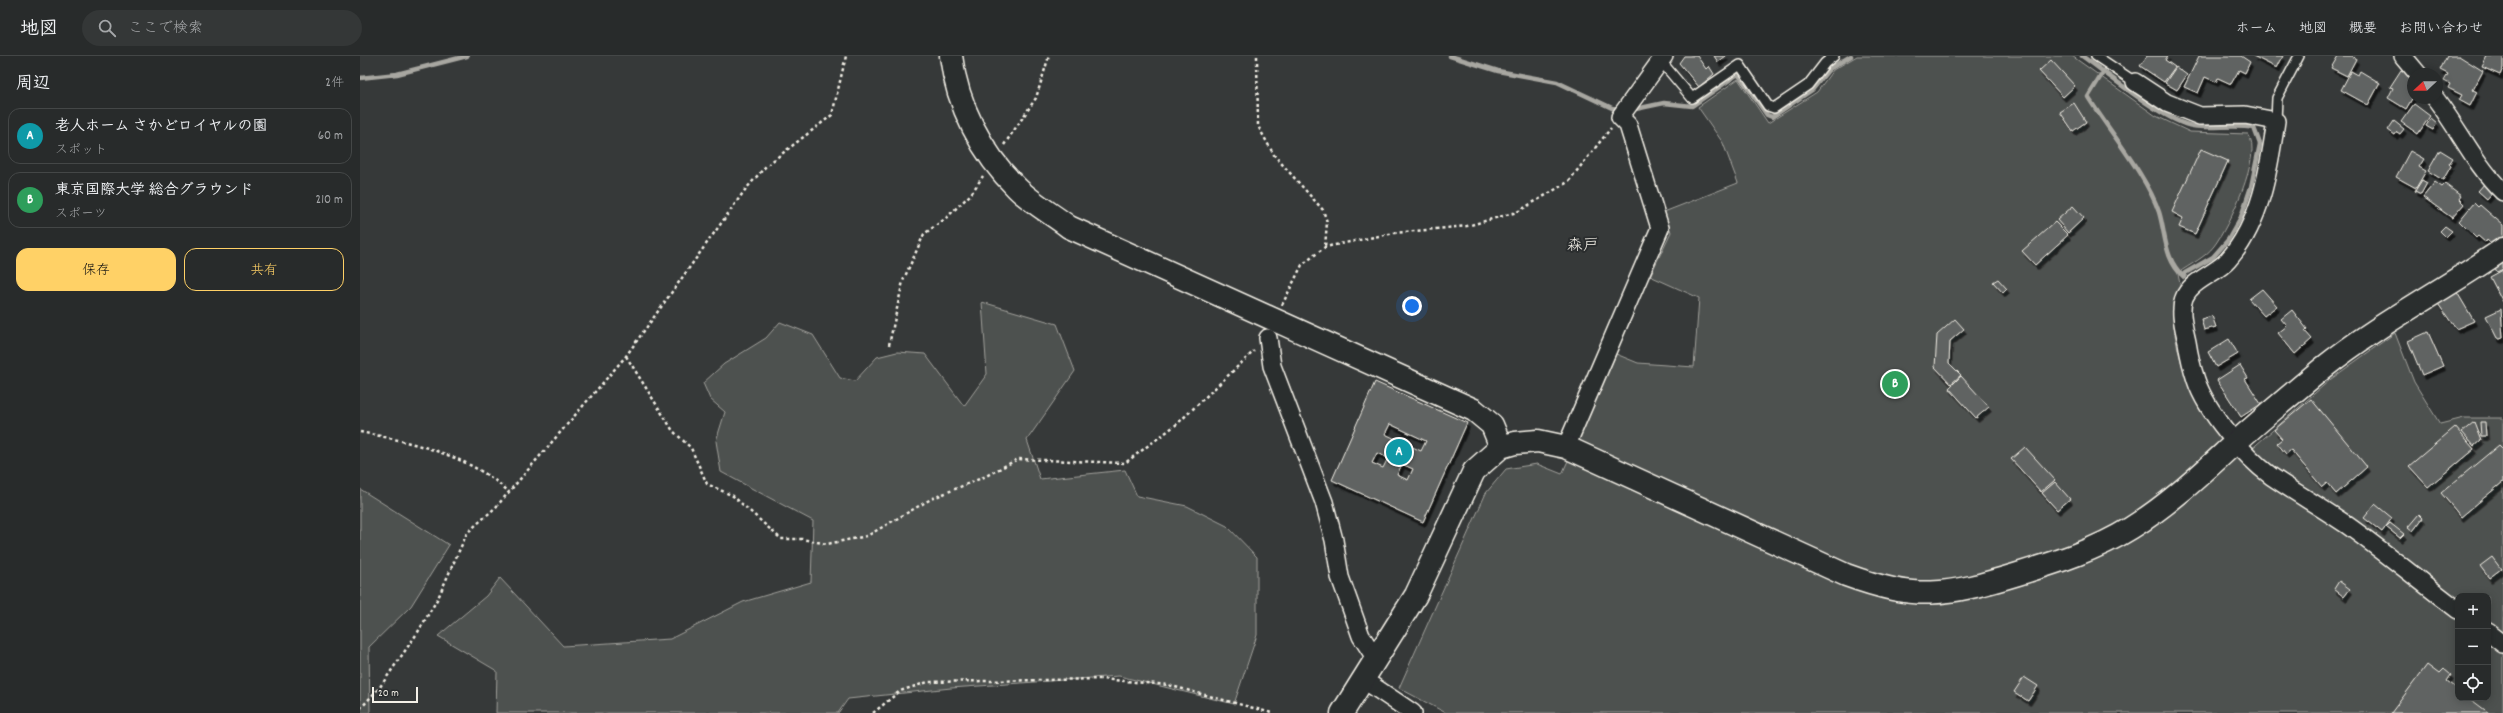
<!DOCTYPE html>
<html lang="ja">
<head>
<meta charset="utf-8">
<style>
	body { margin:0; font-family:Dekko,"Klee One",sans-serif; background:#343737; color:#f1f3f6 }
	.controls { position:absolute; right:12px; bottom:12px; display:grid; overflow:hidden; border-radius:8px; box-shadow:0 2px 10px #0003 }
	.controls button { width:36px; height:36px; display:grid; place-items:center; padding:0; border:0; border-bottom:1px solid #444747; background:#282b2b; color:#f1f3f6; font:20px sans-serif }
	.compass { position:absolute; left:2047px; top:12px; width:36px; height:36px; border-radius:50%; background:#282b2b; box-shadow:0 2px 10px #0003; rotate:248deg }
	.scale { position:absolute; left:12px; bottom:10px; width:46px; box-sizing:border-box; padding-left:4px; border:2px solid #f4f1e8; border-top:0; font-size:11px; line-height:14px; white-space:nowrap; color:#f4f1e8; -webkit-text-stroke:3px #2a2d2e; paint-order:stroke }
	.you { position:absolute; left:1052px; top:250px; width:14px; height:14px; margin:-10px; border:3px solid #fff; border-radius:50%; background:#1a73e8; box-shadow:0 0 0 6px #1a73e833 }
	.badge { display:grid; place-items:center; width:26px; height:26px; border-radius:50%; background:#ffd166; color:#fff; font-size:13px; font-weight:700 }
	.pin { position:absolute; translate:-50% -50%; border:2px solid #fff; box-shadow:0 1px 4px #0006 }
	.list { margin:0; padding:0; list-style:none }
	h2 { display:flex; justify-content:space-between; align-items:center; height:52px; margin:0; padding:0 16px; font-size:17px }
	h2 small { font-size:13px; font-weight:400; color:#a5a7a9 }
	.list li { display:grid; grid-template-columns:26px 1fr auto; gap:12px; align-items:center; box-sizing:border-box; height:56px; margin:0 8px 8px; padding:0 8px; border:1px solid #444747; border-radius:12px }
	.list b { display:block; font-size:15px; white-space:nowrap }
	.list p { margin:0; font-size:13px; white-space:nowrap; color:#a5a7a9 }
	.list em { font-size:13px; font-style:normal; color:#a5a7a9 }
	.actions { display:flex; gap:8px; padding:12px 16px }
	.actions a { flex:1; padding:9px 0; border:1px solid #ffd166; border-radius:12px; text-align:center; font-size:14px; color:#ffd166 }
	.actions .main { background:#ffd166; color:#111 }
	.icon { flex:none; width:22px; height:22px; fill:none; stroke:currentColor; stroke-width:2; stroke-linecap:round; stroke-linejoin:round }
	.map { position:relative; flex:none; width:2143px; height:657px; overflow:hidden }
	header { display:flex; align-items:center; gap:24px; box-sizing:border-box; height:56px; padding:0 20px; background:#282b2b; border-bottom:1px solid #444747 }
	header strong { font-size:19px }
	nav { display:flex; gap:22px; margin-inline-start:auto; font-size:14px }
	.search { width:280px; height:36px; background:#343737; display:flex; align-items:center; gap:10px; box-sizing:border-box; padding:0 14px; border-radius:22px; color:#a5a7a9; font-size:15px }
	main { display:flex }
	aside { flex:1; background:#282b2b }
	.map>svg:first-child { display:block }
	.green { fill:#4e514f; stroke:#a1a19c; fill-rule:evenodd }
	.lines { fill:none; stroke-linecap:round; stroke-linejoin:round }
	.stream { stroke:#a8a7a1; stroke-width:4.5 }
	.building { fill:#616362; stroke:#f4f1e8; fill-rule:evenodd; filter:url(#shadow) }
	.lane-casing { stroke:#f4f1e8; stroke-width:12 }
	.street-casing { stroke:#f4f1e8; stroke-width:20 }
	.secondary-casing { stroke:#f4f1e8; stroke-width:25 }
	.path { stroke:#f4f1e8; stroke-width:2.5; stroke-dasharray:3 3; stroke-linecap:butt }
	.lane { stroke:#2a2d2e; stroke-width:9 }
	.street { stroke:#2a2d2e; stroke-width:17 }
	.secondary { stroke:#2a2d2e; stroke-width:22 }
	.labels { text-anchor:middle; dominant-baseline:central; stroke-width:4; stroke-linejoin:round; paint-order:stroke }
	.quarter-label { font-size:16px; fill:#f4f1e8; stroke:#2a2d2e }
</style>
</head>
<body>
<header>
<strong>地図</strong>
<div class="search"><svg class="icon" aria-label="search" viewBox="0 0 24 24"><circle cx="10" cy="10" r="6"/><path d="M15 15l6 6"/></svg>ここで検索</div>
<nav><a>ホーム</a><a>地図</a><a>概要</a><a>お問い合わせ</a></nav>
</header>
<main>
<aside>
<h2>周辺<small>2件</small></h2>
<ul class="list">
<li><span class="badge" style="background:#0f9aa8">A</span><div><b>老人ホーム さかどロイヤルの園</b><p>スポット</p></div><em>60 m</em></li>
<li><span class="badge" style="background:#2e9e5b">B</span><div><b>東京国際大学 総合グラウンド</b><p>スポーツ</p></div><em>210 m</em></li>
</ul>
<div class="actions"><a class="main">保存</a><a>共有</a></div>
</aside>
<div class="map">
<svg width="2143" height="657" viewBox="0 0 2143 657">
	<defs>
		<filter id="shadow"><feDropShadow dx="2.5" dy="4.5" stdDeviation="0" flood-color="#0009"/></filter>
	</defs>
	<rect width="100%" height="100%" fill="#363939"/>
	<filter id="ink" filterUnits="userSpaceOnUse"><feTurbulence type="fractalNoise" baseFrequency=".025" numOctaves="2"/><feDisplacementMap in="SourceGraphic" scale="8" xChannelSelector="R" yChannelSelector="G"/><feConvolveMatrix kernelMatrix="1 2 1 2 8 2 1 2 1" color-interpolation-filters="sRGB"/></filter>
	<g filter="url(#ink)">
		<!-- green -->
		<path class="green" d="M1497 0H1712L1796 60 1830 76 1888 78C1904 97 1868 172 1854 190 1846 201 1829 209 1818 217 1818 222 1821 228 1820 232 1817 245 1812 245 1813 262 1817 314 1842 367 1880 403L1971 323 2035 277 2054 326 2080 368 2104 362H2143V657H1086L1039 632 1126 437 1146 413 1177 408 1202 418 1256 298 1278 307 1334 311 1339 242 1290 220 1311 176 1304 156 1378 127 1363 87 1338 51 1378 23 1408 67 1457 36 1473 14ZM2098 540H2128V642H2098Z
			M622 246 697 268 715 315 667 384 680 423 765 414 777 440 827 450 867 470 897 501V579L874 648 759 620 591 632 488 643 478 657H136L137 615 78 580 126 540 140 522 203 590 310 583 383 546 451 526 453 465 361 416 356 385 365 356 350 343 343 327 364 308 406 282 420 266 453 279 480 322 495 325 517 301 537 296 565 298 604 350 627 318Z
			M0 433 89 489 51 550 9 591 10 657H0Z"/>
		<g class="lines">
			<!-- stream -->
			<path class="stream" d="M1090 0 1138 15 1197 26 1252 52 1262 53
				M1722 0C1748 18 1805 66 1833 70 1853 73 1874 68 1894 72L1900 88 1891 131 1881 161 1868 184 1853 201 1825 217 1824 221C1804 204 1806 179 1799 156 1787 120 1749 75 1728 41L1744 15
				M0 22 37 18 107 0
				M1271 54 1304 47 1332 50 1378 18 1407 59 1412 61 1452 34 1469 13 1491 0"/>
		</g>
		<!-- building -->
		<path class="building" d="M1324 0H1337L1346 13 1349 10 1354 18 1339 31 1319 7Z
			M1354 0H1366L1358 6Z
			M1787 0H1808L1805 4 1815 11 1804 26 1780 10Z
			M1839 0H1881L1890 6 1885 17 1879 14 1871 28 1858 22 1856 26 1845 21 1838 37 1824 31Z
			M1893 0H1923L1917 12Z
			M1978 0H1991L1996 3 1987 20 1971 12Z
			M2087 0H2099L2123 15 2113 34 2117 36 2110 50 2099 44 2102 39 2088 32 2090 28 2084 25 2088 18 2080 14Z
			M2127 0H2143V12L2140 19 2122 11Z
			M1691 4 1715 30 1703 41 1679 15Z
			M1816 11 1827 19 1817 34 1805 27Z
			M2041 14 2053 21 2048 29 2053 32V41L2046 53 2028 42 2033 32 2030 31Z
			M1991 15 1998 19 2000 15 2020 27 2008 49 1981 34Z
			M1714 47 1726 66 1713 75 1700 56Z
			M2054 48 2070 60 2058 78 2041 66Z
			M2071 62 2077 67 2073 74 2066 70Z
			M2034 65 2044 73 2040 78 2037 76 2035 79 2028 74Z
			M1841 93 1868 105 1835 178 1819 171 1823 162 1812 156Z
			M2080 94 2093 102 2089 108 2091 110 2083 124 2068 115Z
			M2050 95 2064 103 2059 111 2066 115 2056 132 2036 121Z
			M2062 124 2067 127 2061 138 2055 135Z
			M2075 126 2082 131 2085 128 2101 140 2099 143 2104 148 2092 162 2063 141Z
			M2125 127 2134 135 2127 143 2118 135Z
			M2114 147 2118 151 2120 149 2143 169V180L2134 191 2126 184 2125 186 2118 180 2116 182 2099 165Z
			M1713 150 1724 162 1708 177 1697 164Z
			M1695 166 1708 179 1675 209 1662 195Z
			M2085 170 2092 175 2086 181 2080 175Z
			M2143 206V213L2137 216 2134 210Z
			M2143 214V246L2130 221Z
			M1638 223 1647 233 1643 237 1633 226Z
			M1902 233 1917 250 1904 260 1889 243Z
			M2095 233 2114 265 2096 273 2076 245Z
			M2141 253 2143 282 2140 283 2137 282 2126 260Z
			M1932 254 1947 273 1945 275 1952 283 1935 298 1918 277 1927 270 1921 263Z
			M1852 260 1856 271 1844 274 1841 263Z
			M1595 263 1604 273 1590 285 1589 307 1601 319 1591 328 1575 311 1577 279Z
			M2068 276 2083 310 2062 319 2048 285Z
			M1869 283 1878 298 1856 311 1848 296Z
			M1880 309 1888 322 1885 323 1901 348 1881 361 1857 324Z
			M1601 320 1629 351 1616 362 1589 332Z
			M1015 326 1107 367 1063 466 972 424ZM1030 368 1066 385 1061 395 1025 378ZM1017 397 1028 402 1023 412 1012 407ZM1042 408 1053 413 1048 424 1037 419Z
			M1951 343 2007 411 1976 438 1967 427 1962 431 1931 394 1926 398 1917 387 1922 383 1914 374Z
			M2114 366 2121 384 2114 390 2102 376Z
			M2120 366H2125L2126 380H2121Z
			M2095 371 2114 393 2068 431 2049 410Z
			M2139 389 2143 393V426L2101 461 2081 437Z
			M1665 391 1695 424 1681 436 1651 403Z
			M1695 426 1710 443 1697 454 1682 437Z
			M2015 448 2032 462 2022 476 2004 462Z
			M2059 458 2063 462 2053 475 2048 471Z
			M2030 467 2044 478 2040 482 2026 471Z
			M2132 501 2141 513 2129 522 2120 510Z
			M1979 525 1990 533 1984 541 1974 533Z
			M2067 609 2079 618 2084 613 2091 619 2087 625 2098 633V642H2109L2129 657H2031Z
			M1664 621 1678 630 1668 645 1654 636Z"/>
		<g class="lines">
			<!-- lane casing -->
			<g class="lane-casing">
				<path id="lane" d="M1736 0 1775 26
					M1300 4 1332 42 1380 9 1408 50 1414 52 1448 29 1465 7 1474 0
					M1916 65 1917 42 1939 0"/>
			</g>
			<!-- street casing -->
			<g class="street-casing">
				<path id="street" d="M2043 0 2058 18
					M1775 26 1807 47 1840 60 1885 59 1916 65C1909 113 1901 167 1868 204 1856 218 1831 224 1824 242 1819 256 1824 272 1827 286 1829 299 1832 312 1836 324 1846 355 1885 401 1911 420 1936 437 1962 452 1987 469 2025 496 2061 526 2098 554
					M2075 42C2099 73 2115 109 2143 136
					M908 282 912 310 964 446 974 484 980 521 1001 580 1016 603
					M1206 391 1300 172 1268 69 1260 61 1304 0
					M2128 576 2143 588
					M1004 624 1053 657"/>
			</g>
			<!-- secondary casing -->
			<g class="secondary-casing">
				<path id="secondary" d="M591 0C597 49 622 98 657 132 672 147 692 158 709 171L1114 354 1132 369 1141 391
					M982 657 1056 539 1114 415 1141 391 1155 387 1178 385 1206 391 1486 519C1557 545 1586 540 1658 518 1697 506 1736 494 1771 472 1810 448 1842 417 1875 387 1904 361 1934 336 1963 312 2019 267 2084 234 2143 193"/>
			</g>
			<!-- path -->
			<path class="path" d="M897 0 898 70 914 99 963 154 967 166 965 191
				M644 89 676 42 689 0
				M922 249 942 209 965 191 1034 177 1107 170 1157 156 1208 126 1251 72
				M529 289 543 225 564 178 585 163 611 138 623 120
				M266 300 313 375 331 392 347 428 373 440 421 483H442L467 488 507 480 571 443 624 421 658 403 765 407 817 368 894 295
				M0 376C52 386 109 399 149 436
				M0 653 20 631 58 576 78 542 107 477 136 451 266 300 385 134 406 110 472 59 486 0
				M513 657 540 635 568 626 742 623 808 629 912 657"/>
			<!-- lane -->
			<use href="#lane" class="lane"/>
			<!-- street -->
			<use href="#street" class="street"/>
			<!-- secondary -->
			<use href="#secondary" class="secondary"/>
		</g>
	</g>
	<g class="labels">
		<!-- quarter labels -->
		<g class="quarter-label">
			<text x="1223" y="190">森戸</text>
		</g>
	</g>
</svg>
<div class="controls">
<button>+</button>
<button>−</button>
<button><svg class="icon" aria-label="locate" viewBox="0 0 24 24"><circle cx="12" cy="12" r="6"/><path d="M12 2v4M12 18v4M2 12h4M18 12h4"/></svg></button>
</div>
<svg class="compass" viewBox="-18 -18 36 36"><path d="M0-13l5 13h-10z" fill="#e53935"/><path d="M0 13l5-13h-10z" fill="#a5a7a9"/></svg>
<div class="scale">20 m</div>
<div class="you"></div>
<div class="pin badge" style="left:1039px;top:396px;background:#0f9aa8">A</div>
<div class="pin badge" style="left:1535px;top:328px;background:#2e9e5b">B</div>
</div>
</main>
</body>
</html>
